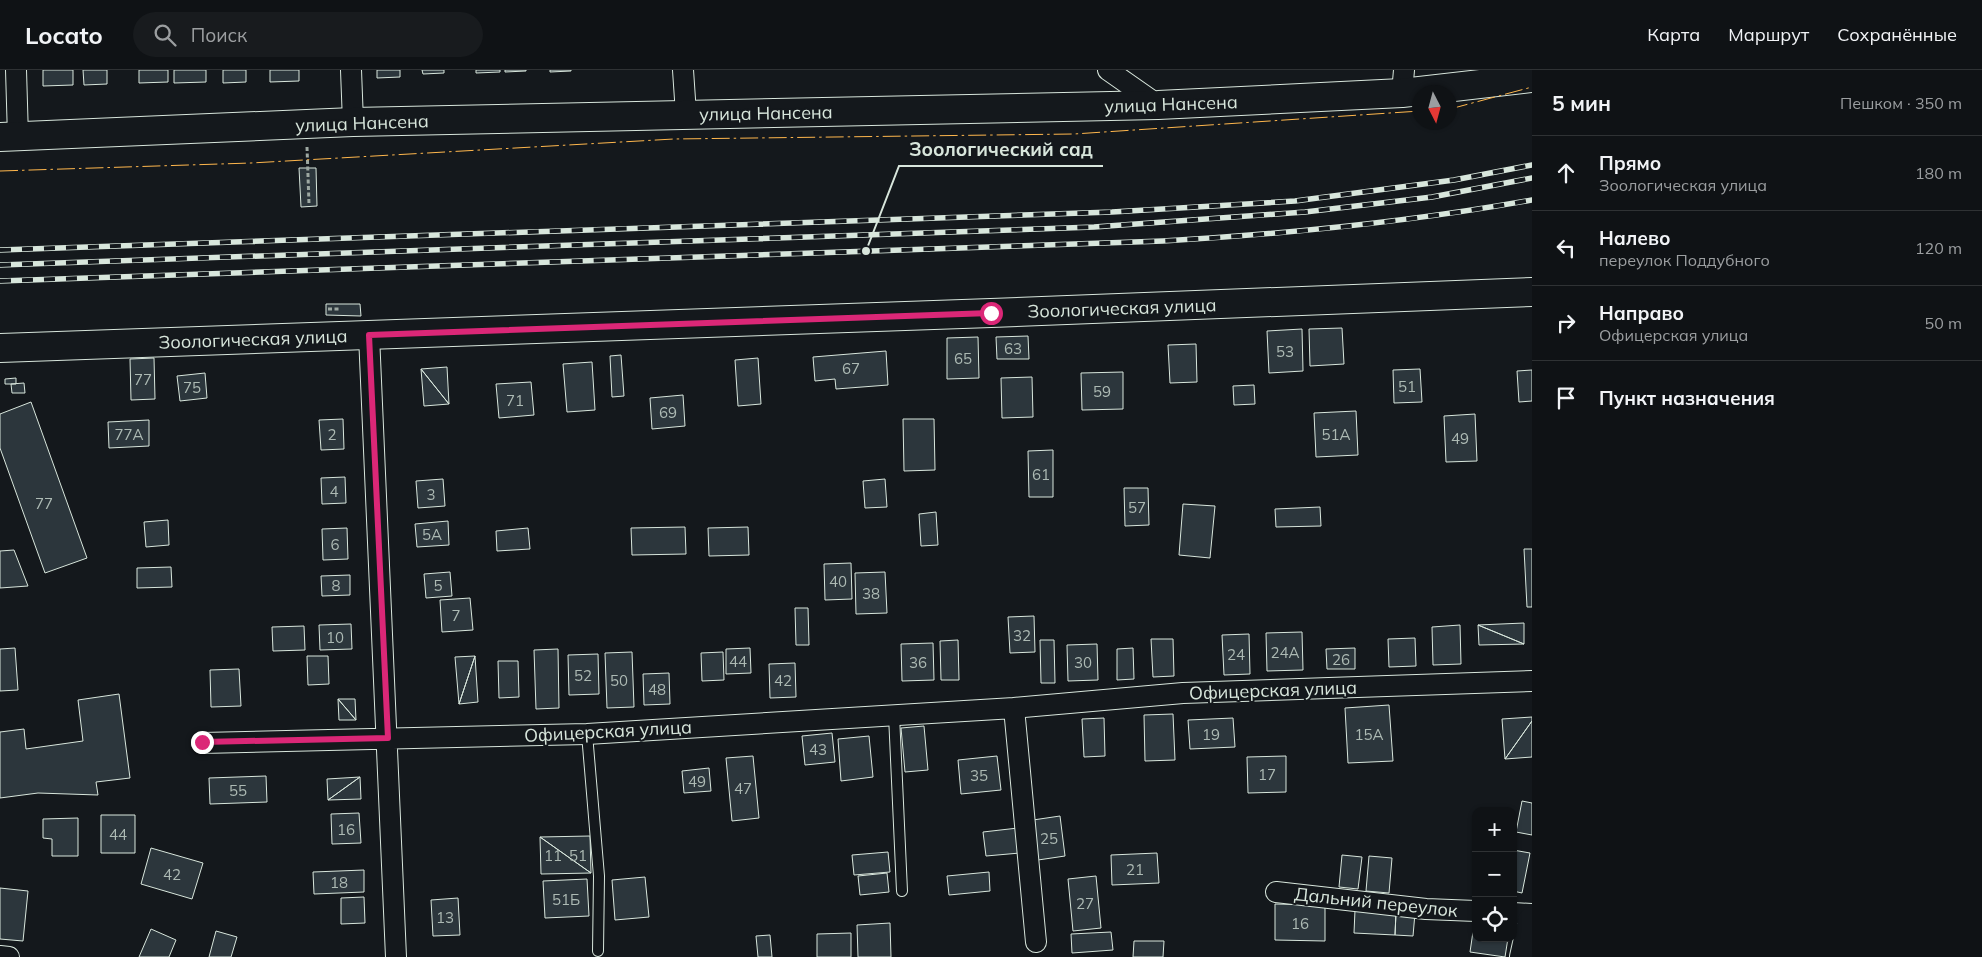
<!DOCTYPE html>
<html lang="ru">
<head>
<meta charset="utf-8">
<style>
	body { margin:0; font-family:Mulish,sans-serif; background:#181b1e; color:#f1f3f6 }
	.controls { position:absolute; right:15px; bottom:15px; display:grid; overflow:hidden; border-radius:10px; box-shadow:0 1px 4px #0004 }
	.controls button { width:45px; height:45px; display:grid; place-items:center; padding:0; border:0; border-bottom:1px solid #2f3234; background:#0f1215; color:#f1f3f6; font:25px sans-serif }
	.compass { position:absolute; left:1412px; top:15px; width:45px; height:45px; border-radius:50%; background:#0f1215; box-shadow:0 1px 4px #0004; rotate:174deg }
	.stop { position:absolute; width:15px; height:15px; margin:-11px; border:4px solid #db2777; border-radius:50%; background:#fff }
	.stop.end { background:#db2777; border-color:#fff; box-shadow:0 1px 5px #0008 }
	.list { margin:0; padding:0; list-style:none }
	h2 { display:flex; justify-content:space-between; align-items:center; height:65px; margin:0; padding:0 20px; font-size:21px }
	h2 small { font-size:16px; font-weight:400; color:#9b9ea0 }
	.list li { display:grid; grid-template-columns:32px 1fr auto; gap:15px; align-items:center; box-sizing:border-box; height:75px; padding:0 20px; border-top:1px solid #2f3234 }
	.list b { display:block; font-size:19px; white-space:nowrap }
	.list p { margin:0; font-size:16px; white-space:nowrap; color:#9b9ea0 }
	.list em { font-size:16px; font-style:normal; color:#9b9ea0 }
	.icon { flex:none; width:28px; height:28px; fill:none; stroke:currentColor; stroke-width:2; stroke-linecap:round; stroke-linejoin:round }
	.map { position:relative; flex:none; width:1532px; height:887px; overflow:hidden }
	header { display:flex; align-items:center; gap:30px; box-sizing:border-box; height:70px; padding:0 25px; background:#0f1215; border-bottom:1px solid #2f3234 }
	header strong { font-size:24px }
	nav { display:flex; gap:28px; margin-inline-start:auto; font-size:18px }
	.search { width:350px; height:45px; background:#181b1e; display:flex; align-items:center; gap:12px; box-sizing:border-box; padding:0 18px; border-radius:28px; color:#9b9ea0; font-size:19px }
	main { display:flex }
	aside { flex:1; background:#0f1215 }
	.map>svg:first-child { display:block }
	.building { fill:#2c363c; stroke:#d8e6dc }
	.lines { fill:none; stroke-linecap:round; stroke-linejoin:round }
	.lane-casing { stroke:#d8e6dc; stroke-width:12 }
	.street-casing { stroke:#d8e6dc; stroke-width:22 }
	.secondary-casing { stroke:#d8e6dc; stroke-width:30 }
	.primary-casing { stroke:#d8e6dc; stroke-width:30 }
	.path { stroke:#9da8a2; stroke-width:3; stroke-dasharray:4 2.5; stroke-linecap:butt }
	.lane { stroke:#14181c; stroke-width:10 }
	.street { stroke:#14181c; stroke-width:20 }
	.secondary { stroke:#14181c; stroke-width:28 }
	.primary { stroke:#14181c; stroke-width:28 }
	.rail-casing { stroke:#d8e6dc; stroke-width:5.5 }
	.rail { stroke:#14181c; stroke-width:4; stroke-dasharray:11; stroke-linecap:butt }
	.power { stroke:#ffb74d; stroke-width:1; stroke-dasharray:18 4 2.5 4; stroke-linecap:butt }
	.route { stroke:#db2777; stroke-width:6 }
	.labels { text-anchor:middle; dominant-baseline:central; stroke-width:4; stroke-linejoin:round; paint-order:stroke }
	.number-label { font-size:15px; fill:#adbab4 }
	.street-label { font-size:18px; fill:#d8e6dc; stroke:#14181c }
	.leader { fill:none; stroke:#d8e6dc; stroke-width:2 }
	.callout-dot { fill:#d8e6dc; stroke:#14181c; stroke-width:2 }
	.callout-label { font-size:19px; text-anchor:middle; font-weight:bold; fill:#d8e6dc; stroke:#14181c; stroke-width:4; stroke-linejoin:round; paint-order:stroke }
</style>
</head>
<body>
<header>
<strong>Locato</strong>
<div class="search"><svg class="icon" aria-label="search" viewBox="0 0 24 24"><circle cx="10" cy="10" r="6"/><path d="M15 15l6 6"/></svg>Поиск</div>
<nav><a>Карта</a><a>Маршрут</a><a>Сохранённые</a></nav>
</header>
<main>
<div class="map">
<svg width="1532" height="887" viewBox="0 0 1532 887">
	<rect width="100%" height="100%" fill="#14181c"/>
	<!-- building -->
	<path class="building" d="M43 0H73V15L43 16Z
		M83 0H107V14L84 15Z
		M139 0H168V12L139 13Z
		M174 0H206V12L174 13Z
		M223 0H246V12L223 13Z
		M270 0H299V11L270 12Z
		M377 0H400V7L377 8Z
		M422 0H444V3L423 4Z
		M476 0H500V2L476 3Z
		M505 0H526V1L505 2Z
		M550 0H571V1L550 2Z
		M299 98H316L317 136 301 137Z
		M326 234H360L361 246 326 245Z
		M1342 258 1344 294 1310 296 1309 259Z
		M1302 259 1303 301 1269 303 1267 261Z
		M1028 266 1029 289H997L996 267Z
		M978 267 979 308 947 309V268Z
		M1196 274 1197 312 1170 313 1168 275Z
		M886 281 888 315 836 319 835 309 815 311 813 287Z
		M621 285 624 326 612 327 610 286Z
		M154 288 155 329 131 330 130 289Z
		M758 288 761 334 738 336 735 290Z
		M592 292 595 340 567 342 563 294Z
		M447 297 449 334 421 299Z
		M421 299 449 334 424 336Z
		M1420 299 1422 332 1394 333 1393 300Z
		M1532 300V331L1519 332 1517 301Z
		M1123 302V339L1082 340 1081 303Z
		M205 303 207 328 180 331 177 306Z
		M1032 307 1033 347 1002 348 1001 308Z
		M16 308V314H5V309Z
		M531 312 534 345 499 348 496 314Z
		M24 313 25 323H12L11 314Z
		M1254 315 1255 334 1234 335 1233 316Z
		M683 325 685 356 652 359 650 328Z
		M31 332 87 488 45 503 0 378V344Z
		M1356 341 1358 385 1316 387 1314 343Z
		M1475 344 1477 391 1446 392 1444 346Z
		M343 349 344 379 321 380 319 350Z
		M903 349H934L935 400 904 401Z
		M149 350V376L109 378 108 352Z
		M1053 380V427H1029L1028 381Z
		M345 407 346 433 322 434 321 408Z
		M443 409 445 436 418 438 416 411Z
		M885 409 887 437 865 438 863 411Z
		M1124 418H1148L1149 455 1125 456Z
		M1183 434 1215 436 1210 488 1179 485Z
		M1320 437 1321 456 1276 457 1275 439Z
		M936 442 938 475 921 476 919 444Z
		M168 450 169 475 146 477 144 452Z
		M448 451 449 475 417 477 415 454Z
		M685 457 686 484 632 485 631 458Z
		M748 457 749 485 709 486 708 458Z
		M347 458 348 489 323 490 322 459Z
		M528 458 530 479 497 481 496 461Z
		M1524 479H1532V537H1527Z
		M14 480 28 516 0 518V481Z
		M851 493 852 529 825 530 824 494Z
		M171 497 172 517 137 518V498Z
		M450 502 452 526 426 528 424 504Z
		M885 502 887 543 856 544 855 503Z
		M350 505V525L322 526 321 506Z
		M470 528 473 560 442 562 440 530Z
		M795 538H808L809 575H796Z
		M1034 546 1035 582 1010 583 1008 547Z
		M1524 553V574L1478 555Z
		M351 554 352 579 320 580 319 555Z
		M1460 555 1461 594 1433 595 1432 557Z
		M1478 555 1524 574 1479 575Z
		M304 556 305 580 273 581 272 557Z
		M1302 562 1303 600 1267 601 1266 563Z
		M1249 564 1250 604 1224 605 1222 565Z
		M1415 568 1416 596 1389 597 1388 569Z
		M1151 569H1173L1174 606 1153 607Z
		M958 570 959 610H941L940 571Z
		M1040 570H1054L1055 613H1041Z
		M933 573 934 610 902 611 901 574Z
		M1097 574 1098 610 1068 611 1067 575Z
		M15 578 18 620 0 621V579Z
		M750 578 751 603 726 604V579Z
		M1133 578 1134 609 1117 610V579Z
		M1355 578V599H1327L1326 579Z
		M558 579 559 638 536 639 534 580Z
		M632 582 634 637 607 638 605 583Z
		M723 582 724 610 702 611 701 583Z
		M598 584 599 624 569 625 568 585Z
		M307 586H328L329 614 308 615Z
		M475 586 478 632 459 634Z
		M475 586 459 634 455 587Z
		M498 591H518L519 627 499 628Z
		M795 593 796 627 770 628 769 594Z
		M239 599 241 636 211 637 210 600Z
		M669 603 670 634 644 635 643 604Z
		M119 624 130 708 96 712 98 725 38 723 0 728V662L24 659 26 679 83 671 78 630Z
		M338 629 356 650H339Z
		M338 629H355L356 650Z
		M1389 635 1393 691 1348 693 1345 638Z
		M1173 644 1175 690 1145 691 1144 645Z
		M1532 647V651L1505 689 1502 649Z
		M1104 648 1105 686 1084 687 1082 649Z
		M1233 648 1235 677 1190 679 1188 650Z
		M1532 651V687L1505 689Z
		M924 656 928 700 905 702 901 658Z
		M832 663 835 692 805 695 802 666Z
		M869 666 873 707 841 711 838 669Z
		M753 686 759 748 732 751 726 688Z
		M997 686 1001 720 961 724 958 690Z
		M1286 686V722L1248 723 1247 687Z
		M709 698 711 721 684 723 682 701Z
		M266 706 267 732 210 734 209 708Z
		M360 707 361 729 328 730Z
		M360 707 328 730 327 709Z
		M1522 731 1532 733V765L1516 762Z
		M359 743 361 773 332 774 331 744Z
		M101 745H135V783H101Z
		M1060 746 1065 786 1038 790 1033 750Z
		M78 748V786H52V769L43 768V749Z
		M1018 758 1020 783 986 786 983 762Z
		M590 766 591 803 540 767Z
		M540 767 591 803 541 804Z
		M151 778 203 793 192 829 141 814Z
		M1513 780 1530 783 1522 823 1513 821Z
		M888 782 890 802 854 805 852 785Z
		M1157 783 1159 813 1112 815 1111 785Z
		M1342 785 1362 787 1358 819 1339 817Z
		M1369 786 1392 788 1389 823 1366 821Z
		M364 800V822L314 824 313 802Z
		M989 802 990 821 949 825 947 806Z
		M887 803 889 822 860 825 858 806Z
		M1096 806 1101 858 1073 861 1068 809Z
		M645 807 649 847 615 850 612 810Z
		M587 809 589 846 545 848 543 811Z
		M0 818 28 821 23 871 0 869Z
		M364 827 365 853 341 854V828Z
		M458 828 460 865 433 866 431 830Z
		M1275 834 1325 835V871L1275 870Z
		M1355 840 1396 842 1395 865 1354 863Z
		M1396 842 1415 843 1413 866 1395 865Z
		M1475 848 1476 868H1508L1505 887 1470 882Z
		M890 853 891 887H858L857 855Z
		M151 859 176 870 169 887H139Z
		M216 861 237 867 231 887H209Z
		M1111 862 1113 880 1072 883 1071 864Z
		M851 863V887H817V864Z
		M770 865 772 887H758L756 866Z
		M1134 871H1164L1163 887H1133Z"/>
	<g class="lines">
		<!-- lane casing -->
		<g class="lane-casing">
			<path id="lane" d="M894 645 902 821
				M587 664 599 806 598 881"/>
		</g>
		<!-- street casing -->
		<g class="street-casing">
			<path id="street" d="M16 0 18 67
				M351 0 353 52
				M683 0 686 44
				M1108 0 1158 35
				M1402 23 1404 0
				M369 265 396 887
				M1014 638 1036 872
				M202 673 587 664 1014 638 1183 623 1532 611
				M1276 822 1426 839 1476 841
				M1513 843 1532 844
				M0 886 9 887"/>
		</g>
		<!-- secondary casing -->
		<g class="secondary-casing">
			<path id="secondary" d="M0 67 353 52 1158 35 1402 23 1532 8
				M1524 887 1532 851"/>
		</g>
		<!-- primary casing -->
		<g class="primary-casing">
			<path id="primary" d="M0 278 991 243 1532 222"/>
		</g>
		<!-- path -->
		<path class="path" d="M307 77 309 134
			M328 239H340"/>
		<!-- lane -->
		<use href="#lane" class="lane"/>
		<!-- street -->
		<use href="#street" class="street"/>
		<!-- secondary -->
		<use href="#secondary" class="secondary"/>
		<!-- primary -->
		<use href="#primary" class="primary"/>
		<!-- rail casing -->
		<g class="rail-casing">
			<path id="rail" d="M0 180 1112 142 1295 131 1454 110 1532 95
				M0 195 1094 157 1305 142 1432 127 1532 108
				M0 211 1163 171C1287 164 1409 152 1532 130"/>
		</g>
		<!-- rail -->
		<use href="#rail" class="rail"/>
		<!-- power -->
		<path class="power" d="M1450 39 1532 17
			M0 101 251 93 674 69 1074 64 1420 41"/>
	</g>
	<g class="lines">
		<!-- route -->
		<path class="route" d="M202 672 388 668 369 265 991 243"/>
	</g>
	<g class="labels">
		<!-- number labels -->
		<g class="number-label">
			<text x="1013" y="278">63</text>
			<text x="1285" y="281">53</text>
			<text x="963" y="288">65</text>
			<text x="851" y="298">67</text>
			<text x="143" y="309">77</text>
			<text x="1407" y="316">51</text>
			<text x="192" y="317">75</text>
			<text x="1102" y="321">59</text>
			<text x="515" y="330">71</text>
			<text x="668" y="342">69</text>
			<text x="129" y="364">77А</text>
			<text x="332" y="364">2</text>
			<text x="1336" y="364">51А</text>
			<text x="1460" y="368">49</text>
			<text x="1041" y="404">61</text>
			<text x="334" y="421">4</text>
			<text x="431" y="424">3</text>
			<text x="44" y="433">77</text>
			<text x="1137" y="437">57</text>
			<text x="432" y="464">5А</text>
			<text x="335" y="474">6</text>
			<text x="838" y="511">40</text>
			<text x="336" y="515">8</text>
			<text x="438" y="515">5</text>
			<text x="871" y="523">38</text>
			<text x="456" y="545">7</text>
			<text x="1022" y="565">32</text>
			<text x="335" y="567">10</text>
			<text x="1285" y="582">24А</text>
			<text x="1236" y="584">24</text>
			<text x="1341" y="589">26</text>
			<text x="738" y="591">44</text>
			<text x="918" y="592">36</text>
			<text x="1083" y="592">30</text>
			<text x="583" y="605">52</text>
			<text x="619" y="610">50</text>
			<text x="783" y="610">42</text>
			<text x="657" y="619">48</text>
			<text x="1211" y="664">19</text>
			<text x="1369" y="664">15А</text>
			<text x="818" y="679">43</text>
			<text x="1267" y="704">17</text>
			<text x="979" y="705">35</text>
			<text x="697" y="711">49</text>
			<text x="743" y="718">47</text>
			<text x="238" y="720">55</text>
			<text x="346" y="759">16</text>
			<text x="118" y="764">44</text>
			<text x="1049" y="768">25</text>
			<text x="553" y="785">11</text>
			<text x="578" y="785">51</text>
			<text x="1135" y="799">21</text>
			<text x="172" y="804">42</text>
			<text x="339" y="812">18</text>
			<text x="566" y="829">51Б</text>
			<text x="1085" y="833">27</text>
			<text x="445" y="847">13</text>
			<text x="1300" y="853">16</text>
		</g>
		<!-- street labels -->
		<g class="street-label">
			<text transform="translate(1171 34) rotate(-2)">улица Нансена</text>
			<text transform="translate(766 43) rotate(-1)">улица Нансена</text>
			<text transform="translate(362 53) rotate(-2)">улица Нансена</text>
			<text transform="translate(1122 238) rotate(-2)">Зоологическая улица</text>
			<text transform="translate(253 269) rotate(-2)">Зоологическая улица</text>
			<text transform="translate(1273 620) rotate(-2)">Офицерская улица</text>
			<text transform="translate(608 661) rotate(-3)">Офицерская улица</text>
			<text transform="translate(1376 832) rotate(6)">Дальний переулок</text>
		</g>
	</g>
	<!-- callouts -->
	<path class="leader" d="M866 181L899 96H1103"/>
	<circle class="callout-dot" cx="866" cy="181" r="5"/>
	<g class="callout-label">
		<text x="1001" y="86">Зоологический сад</text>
	</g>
</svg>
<div class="controls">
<button>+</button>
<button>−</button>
<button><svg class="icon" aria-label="locate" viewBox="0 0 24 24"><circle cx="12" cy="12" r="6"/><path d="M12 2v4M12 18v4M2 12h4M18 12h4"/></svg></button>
</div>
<svg class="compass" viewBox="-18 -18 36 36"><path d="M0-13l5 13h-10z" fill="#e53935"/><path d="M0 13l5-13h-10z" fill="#9b9ea0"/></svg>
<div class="stop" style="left:991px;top:243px"></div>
<div class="stop end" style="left:202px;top:672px"></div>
</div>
<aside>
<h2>5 мин<small>Пешком · 350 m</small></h2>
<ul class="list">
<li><svg class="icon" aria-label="ahead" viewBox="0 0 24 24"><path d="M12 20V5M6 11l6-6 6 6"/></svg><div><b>Прямо</b><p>Зоологическая улица</p></div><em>180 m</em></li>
<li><svg class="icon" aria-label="left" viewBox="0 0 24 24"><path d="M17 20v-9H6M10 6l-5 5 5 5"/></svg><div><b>Налево</b><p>переулок Поддубного</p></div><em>120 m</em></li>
<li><svg class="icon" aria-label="right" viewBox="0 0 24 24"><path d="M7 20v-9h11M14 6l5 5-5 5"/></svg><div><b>Направо</b><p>Офицерская улица</p></div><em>50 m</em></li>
<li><svg class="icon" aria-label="arrive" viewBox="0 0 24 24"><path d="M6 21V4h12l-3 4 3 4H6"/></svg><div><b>Пункт назначения</b></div></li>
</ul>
</aside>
</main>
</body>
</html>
